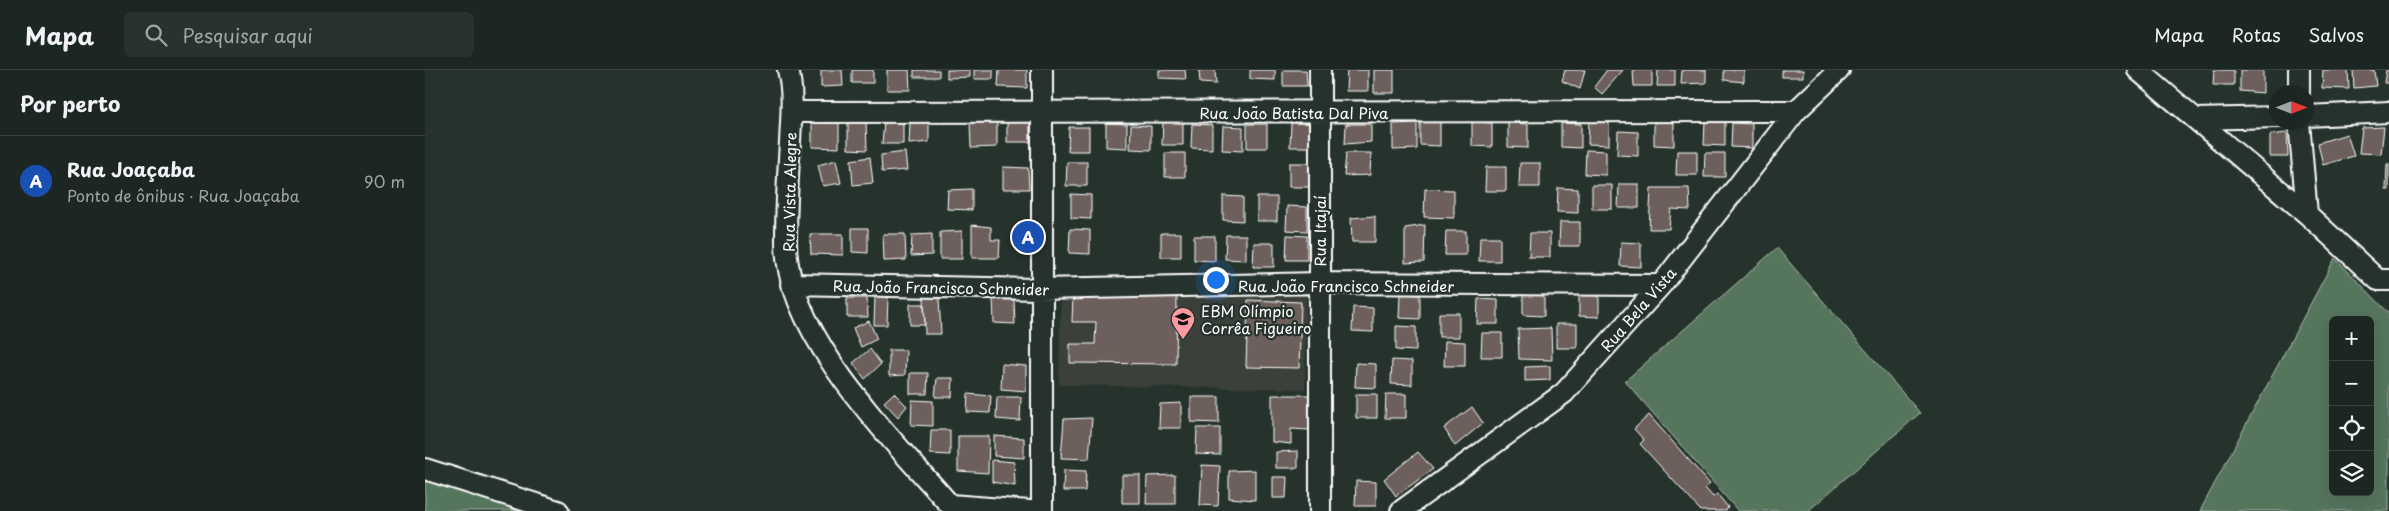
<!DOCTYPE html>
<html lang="pt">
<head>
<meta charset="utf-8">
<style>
	body { margin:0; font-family:"Playpen Sans",sans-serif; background:#29322f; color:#f1f3f6 }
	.controls { position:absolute; right:15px; bottom:15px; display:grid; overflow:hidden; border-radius:8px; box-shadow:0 5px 20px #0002 }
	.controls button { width:45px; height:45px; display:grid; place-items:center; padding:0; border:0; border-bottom:1px solid #3a4340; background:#1c2622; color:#f1f3f6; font:25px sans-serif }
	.compass { position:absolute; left:1844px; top:15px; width:45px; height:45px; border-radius:50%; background:#1c2622; box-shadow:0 5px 20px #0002; rotate:90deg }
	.you { position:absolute; left:790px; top:209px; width:18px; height:18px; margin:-12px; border:4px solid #fff; border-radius:50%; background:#1a73e8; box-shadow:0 0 0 8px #1a73e833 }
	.badge { display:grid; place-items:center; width:32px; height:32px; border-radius:50%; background:#8bbbb9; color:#fff; font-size:16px; font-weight:700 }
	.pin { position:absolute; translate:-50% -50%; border:2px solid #fff; box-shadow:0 1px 5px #0006 }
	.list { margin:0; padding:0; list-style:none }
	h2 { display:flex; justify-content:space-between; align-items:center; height:65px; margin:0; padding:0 20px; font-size:21px }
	h2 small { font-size:16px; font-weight:400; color:#a0a5a5 }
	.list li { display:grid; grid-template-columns:32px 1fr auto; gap:15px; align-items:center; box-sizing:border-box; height:90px; padding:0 20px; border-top:1px solid #3a4340 }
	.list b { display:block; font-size:19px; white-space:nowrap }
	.list p { margin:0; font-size:16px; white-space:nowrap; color:#a0a5a5 }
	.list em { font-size:16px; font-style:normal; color:#a0a5a5 }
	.icon { flex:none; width:28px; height:28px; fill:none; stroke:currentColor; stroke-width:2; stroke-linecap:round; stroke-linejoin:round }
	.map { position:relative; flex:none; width:1964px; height:441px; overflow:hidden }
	header { display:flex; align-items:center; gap:30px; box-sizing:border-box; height:70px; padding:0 25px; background:#1c2622; border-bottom:1px solid #3a4340 }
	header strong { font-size:24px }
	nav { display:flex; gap:28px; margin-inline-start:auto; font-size:18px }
	.search { width:350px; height:45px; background:#29322f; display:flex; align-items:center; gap:12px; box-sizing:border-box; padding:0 18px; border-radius:8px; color:#a0a5a5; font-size:19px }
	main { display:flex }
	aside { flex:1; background:#1c2622 }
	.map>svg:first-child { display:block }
	.built { fill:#3b413b }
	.green { fill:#57755d; stroke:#abbaae; fill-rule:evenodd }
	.building { fill:#6d615b; stroke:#fff }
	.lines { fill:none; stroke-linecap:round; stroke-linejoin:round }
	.minor-casing { stroke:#fff; stroke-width:24 }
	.minor { stroke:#26332d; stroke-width:20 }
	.labels { text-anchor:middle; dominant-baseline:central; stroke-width:4.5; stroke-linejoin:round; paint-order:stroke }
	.street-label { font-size:15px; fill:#fff; stroke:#26332d }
	.poi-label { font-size:15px; fill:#fff; stroke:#26332d; text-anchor:start }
</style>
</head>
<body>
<header>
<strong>Mapa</strong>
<div class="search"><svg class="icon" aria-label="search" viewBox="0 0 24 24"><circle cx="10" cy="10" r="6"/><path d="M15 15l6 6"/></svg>Pesquisar aqui</div>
<nav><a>Mapa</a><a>Rotas</a><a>Salvos</a></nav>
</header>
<main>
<aside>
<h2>Por perto<small></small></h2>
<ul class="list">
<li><span class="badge" style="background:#1a4fb4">A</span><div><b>Rua Joaçaba</b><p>Ponto de ônibus · Rua Joaçaba</p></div><em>90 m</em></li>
</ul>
</aside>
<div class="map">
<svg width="1964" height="441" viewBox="0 0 1964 441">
	<rect width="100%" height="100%" fill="#26332d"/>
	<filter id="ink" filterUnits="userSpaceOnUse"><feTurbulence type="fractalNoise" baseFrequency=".02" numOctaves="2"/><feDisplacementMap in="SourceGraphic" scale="10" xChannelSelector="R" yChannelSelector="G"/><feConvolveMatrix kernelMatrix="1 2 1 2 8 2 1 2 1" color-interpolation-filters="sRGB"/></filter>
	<g filter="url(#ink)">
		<!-- built -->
		<path class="built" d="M636 221 881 225 880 319 634 315Z"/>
		<!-- green -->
		<path class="green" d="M1352 178 1495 343 1383 441H1313L1200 311Z
			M1910 188 1964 243V441H1775ZM1908 250H1945V422H1908Z
			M0 399 133 441H0Z"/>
		<!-- building -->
		<path class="building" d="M396 0H417L418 16 396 17Z
			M427 0H448V13H427Z
			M462 0H484L485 20H462Z
			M489 0H514V7H489Z
			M522 0H545V7L522 8Z
			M549 0H568V9H549Z
			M574 0H602V18L573 17Z
			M734 0H760L761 9 734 8Z
			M774 0H790L791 14 775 13Z
			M825 0H850V10L825 9Z
			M858 0H881L882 16H858Z
			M922 0H943V21H921Z
			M949 0H969V23H949Z
			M1140 0H1160L1155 19 1137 11Z
			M1182 0H1198L1177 24 1169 17Z
			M1208 0H1227V16H1209Z
			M1233 0H1250V16H1232Z
			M1257 0H1281V13L1256 14Z
			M1299 0H1319V12L1299 10Z
			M1357 0H1378V7H1357Z
			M1789 0H1809V15H1788Z
			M1815 0H1838V23L1815 21Z
			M1898 0H1923L1924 19 1897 18Z
			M1928 0H1949L1951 16 1929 18Z
			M1961 0H1964V13H1959Z
			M504 49V72L484 74 485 52Z
			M582 49H605V72H582Z
			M423 50H441L442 80 423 79Z
			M1164 50 1184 51V75L1163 74Z
			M478 51V74H457L459 52Z
			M738 51H758V75H737Z
			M995 51 1015 52V76L995 75Z
			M1229 51 1249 52V76L1229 75Z
			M1280 51 1300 52V76L1279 75Z
			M387 52H414V78L387 77Z
			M545 52H572V77L546 78Z
			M1047 52 1067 53V77L1047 76Z
			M681 53 702 54V78L681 77Z
			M866 53H886V77H865Z
			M992 53V79L968 80V54Z
			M1083 53 1103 54V78L1083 77Z
			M1136 53 1156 54V78L1136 77Z
			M1307 53 1327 54V78L1306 77Z
			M767 54 787 55V79L766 78Z
			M822 54H842V78H822Z
			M921 54H946V72L920 74Z
			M706 55 726 56V80L705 79Z
			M798 56 818 57V81L797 80Z
			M644 57H664V81H643Z
			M1959 57 1956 84 1934 83 1937 58Z
			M1193 61 1213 62V86L1192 85Z
			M1862 63 1863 87H1845V65Z
			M1922 64 1929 86 1898 95 1893 73Z
			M1161 80 1181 81V105L1160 104Z
			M1252 81H1272V105H1251Z
			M480 82 482 100 457 102 456 85Z
			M740 83H760V107H740Z
			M921 83H946L945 105 919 106Z
			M1280 83H1300V107H1279Z
			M445 87 448 113 428 115 426 90Z
			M411 90 416 113 398 116 393 95Z
			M642 92H662V116H641Z
			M864 93H884V117H864Z
			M1095 93H1115V117H1094Z
			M1962 94H1964V120H1961Z
			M578 97 603 98 604 119H578Z
			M1061 97H1081V121H1060Z
			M1194 114H1214V138H1193Z
			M1167 115H1187V139H1167Z
			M1133 118 1153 119V143L1132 142Z
			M1226 118H1264L1265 140 1246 139 1244 159H1224Z
			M547 119V140L522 139 523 120Z
			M1000 119 1029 120V148L999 147Z
			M646 124 666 125V149L646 148Z
			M798 126 818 127V151L798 150Z
			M832 127H852V151H832Z
			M862 136 882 137V161L861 160Z
			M950 146V172H927L926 148Z
			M1135 152H1155V176H1134Z
			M547 155 566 157V170H575L574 188H547Z
			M1000 155 999 192 980 193V158Z
			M427 158H443V183L427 182Z
			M645 159 665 160V184L644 183Z
			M537 161V189H515V162Z
			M1021 161H1041V185H1020Z
			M736 163H756V187H736Z
			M1105 163H1125V187H1104Z
			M385 164H418V185L386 184Z
			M458 164H480L481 190 459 191Z
			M507 164V185L486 186 487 165Z
			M801 165H821V190L800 189Z
			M862 165 882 166V190H861Z
			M769 166H790V191L769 190Z
			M1055 167H1075V191H1054Z
			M1196 172 1216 173V197L1195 196Z
			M829 173H849V197H828Z
			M1098 221 1119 222V246L1098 245Z
			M1154 222 1174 223V247L1154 246Z
			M975 224 995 225V249L974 248Z
			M648 225 752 226 751 294 645 293V274H670L671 252H647Z
			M450 226 463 227 462 255H449Z
			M499 227H514L516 264H500Z
			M422 228H442L443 247H422Z
			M568 228 589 229 590 254 569 253Z
			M1053 229 1073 230V254H1052Z
			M823 230 876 232 874 298 821 297Z
			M485 234H499L500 255H485Z
			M928 237 948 238V262L927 261Z
			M1014 243H1034V267H1014Z
			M444 251 452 269 436 277 428 258Z
			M1131 254H1152V278H1131Z
			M971 256 991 257V281L971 280Z
			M1126 258 1127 290 1094 289 1093 259Z
			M1057 263H1077V287H1056Z
			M1020 271 1040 272V296H1019Z
			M445 279 456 294 440 309 428 293Z
			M464 280H481L480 305 464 306Z
			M967 290 987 291V315L966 314Z
			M931 293 951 294V318L930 317Z
			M577 294 601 296V321L576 319Z
			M1125 296V310L1100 311V297Z
			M485 303H503L502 324H485Z
			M512 308H528L527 327H510Z
			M469 323 482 336 473 347 459 332Z
			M543 324 566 326 565 343 542 342Z
			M931 324H952V348H931Z
			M961 324H981V348H960Z
			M847 325H884V360L866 359V374L847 372Z
			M572 327H596L595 351 571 349Z
			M766 327H794V353L766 352Z
			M487 330 508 331V356L486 355Z
			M756 333V358H734L735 334Z
			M1047 337 1058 353 1030 376 1019 358Z
			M1224 345 1285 414 1280 418 1288 427 1292 424 1303 437 1301 441H1276L1215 374 1219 370 1209 359Z
			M667 348 664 389 636 388 639 349Z
			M772 358H795V385L771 384Z
			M506 360H525V385L505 384Z
			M533 366H564L563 403 533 401Z
			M569 366 599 368V388L569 386Z
			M873 381V398H851V382Z
			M993 382 1008 399 971 426 959 409Z
			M567 390 589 392 590 416 567 412Z
			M777 395 795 396 793 436 775 435Z
			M639 400 661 401 660 421H638Z
			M830 400V430L804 428V401Z
			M697 405H715V433H697Z
			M750 405V434H721L722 406Z
			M848 407H862L861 428H848Z
			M931 411 951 412V436H930Z"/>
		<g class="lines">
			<!-- minor casing -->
			<g class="minor-casing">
				<path id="minor" d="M363 0C369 23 366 48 365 72 363 104 361 137 361 170 359 263 467 369 525 435L605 441
					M617 0V441
					M1713 0 1882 144 1953 210H1964
					M1874 0V22
					M367 42 1371 41
					M1882 46 1964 42
					M1771 49 1852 47
					M1874 52 1882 144
					M366 214 615 219 894 213 1236 215
					M0 399 133 441
					M895 441V0
					M976 441 1139 323 1236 215 1371 41 1414 0"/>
			</g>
			<!-- minor -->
			<use href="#minor" class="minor"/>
		</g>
	</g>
	<!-- icons -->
	<defs>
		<g id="school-pin" transform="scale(1.25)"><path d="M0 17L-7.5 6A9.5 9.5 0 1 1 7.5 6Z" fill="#ff9aa2" stroke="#26332d"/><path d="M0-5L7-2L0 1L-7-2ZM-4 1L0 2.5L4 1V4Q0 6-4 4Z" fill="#111"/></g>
	</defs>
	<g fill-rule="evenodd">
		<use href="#school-pin" x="758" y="249"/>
	</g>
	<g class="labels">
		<!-- street labels -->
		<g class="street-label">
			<text x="869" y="42">Rua João Batista Dal Piva</text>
			<text transform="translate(364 122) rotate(-89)">Rua Vista Alegre</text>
			<text transform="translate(894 161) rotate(-90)">Rua Itajaí</text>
			<text x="921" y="215">Rua João Francisco Schneider</text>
			<text transform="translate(516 217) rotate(1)">Rua João Francisco Schneider</text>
			<text transform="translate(1213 239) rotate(-49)">Rua Bela Vista</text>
		</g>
		<!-- poi labels -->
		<g class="poi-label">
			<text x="776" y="240">EBM Olímpio<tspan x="776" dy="17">Corrêa Figueiro</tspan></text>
		</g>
	</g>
</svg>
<div class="controls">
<button>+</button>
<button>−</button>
<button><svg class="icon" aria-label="locate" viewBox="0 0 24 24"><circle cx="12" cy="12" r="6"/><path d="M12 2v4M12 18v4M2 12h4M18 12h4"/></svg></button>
<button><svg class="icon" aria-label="layers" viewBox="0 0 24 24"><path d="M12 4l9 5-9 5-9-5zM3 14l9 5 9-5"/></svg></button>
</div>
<svg class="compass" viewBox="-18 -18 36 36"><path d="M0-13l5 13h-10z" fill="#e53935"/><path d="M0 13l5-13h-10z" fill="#a0a5a5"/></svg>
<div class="you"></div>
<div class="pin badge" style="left:603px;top:167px;background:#1a4fb4">A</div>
</div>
</main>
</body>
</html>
